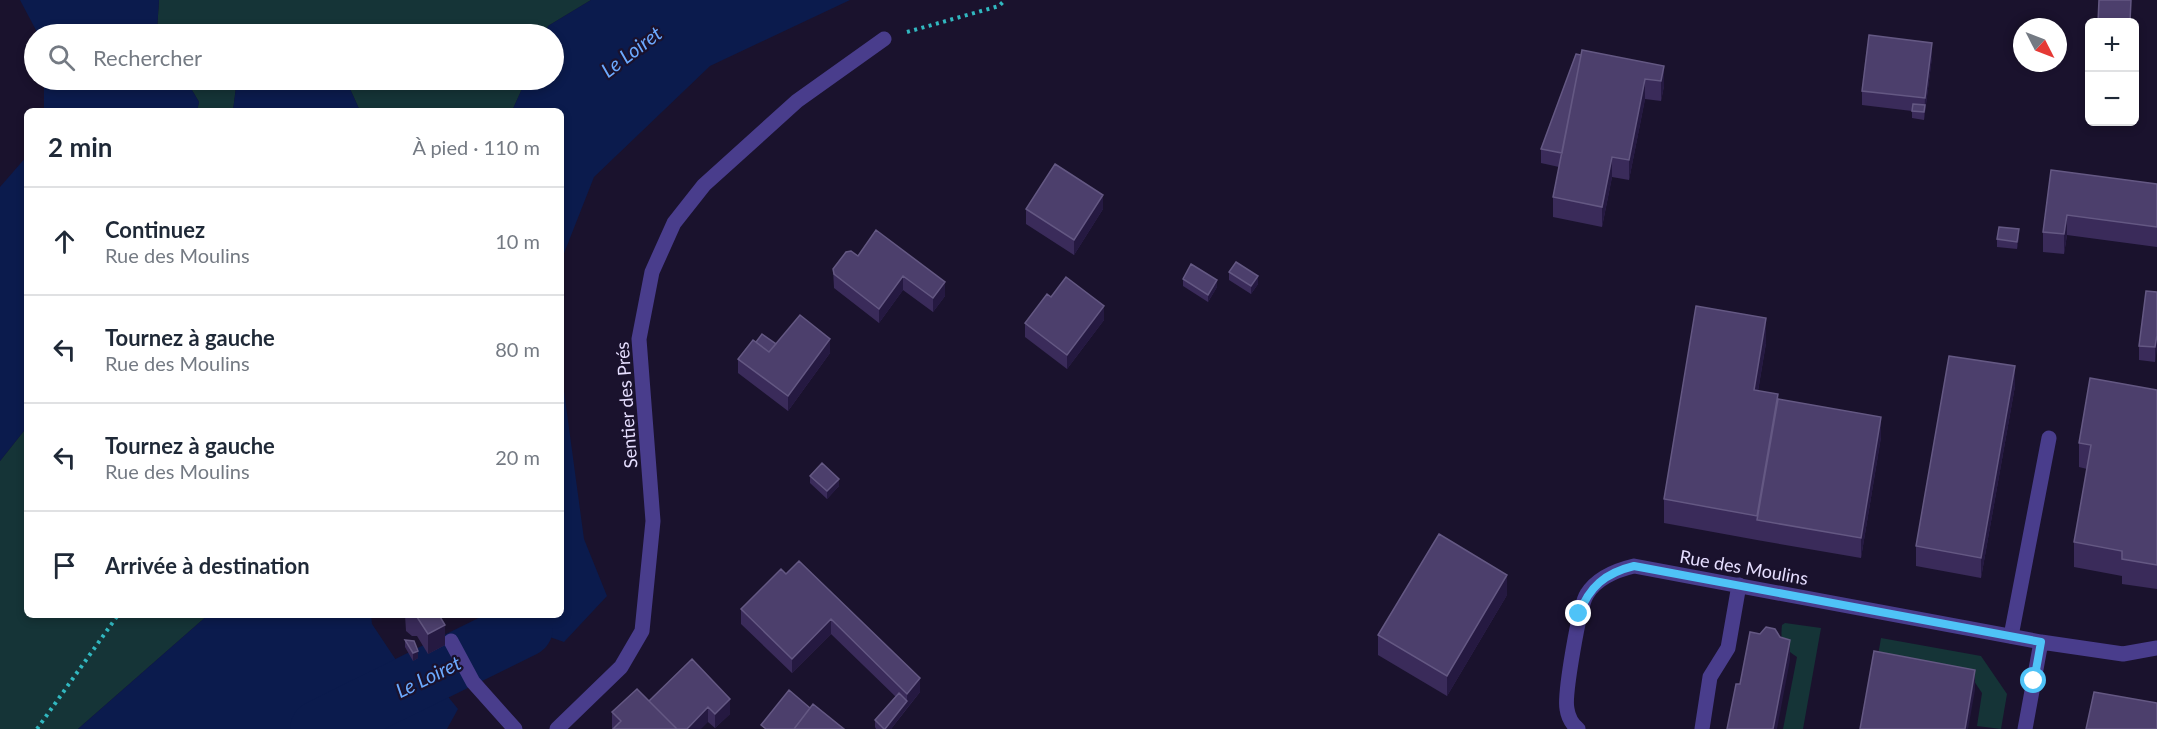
<!DOCTYPE html>
<html lang="fr">
<head>
<meta charset="utf-8">
<style>
	body { margin:0; font-family:Lato,sans-serif; background:#f2f2f3; color:#1f2937 }
	.controls { position:absolute; right:18px; top:18px; display:grid; overflow:hidden; border-radius:9px; box-shadow:0 3px 9px #0003 }
	.controls button { width:54px; height:54px; display:grid; place-items:center; padding:0; border:0; border-bottom:2px solid #e0e1e3; background:#fff; color:#1f2937; font:30px sans-serif }
	.compass { position:absolute; left:2013px; top:18px; width:54px; height:54px; border-radius:50%; background:#fff; box-shadow:0 3px 9px #0003; rotate:132deg }
	.stop { position:absolute; width:18px; height:18px; margin:-14px; border:4px solid #4fc3f7; border-radius:50%; background:#fff }
	.stop.end { background:#4fc3f7; border-color:#fff; box-shadow:0 2px 6px #0008 }
	.list { margin:0; padding:0; list-style:none }
	h2 { display:flex; justify-content:space-between; align-items:center; height:78px; margin:0; padding:0 24px; font-size:26px }
	h2 small { font-size:20px; font-weight:400; color:#747a83 }
	.list li { display:grid; grid-template-columns:39px 1fr auto; gap:18px; align-items:center; box-sizing:border-box; height:108px; padding:0 24px; border-top:2px solid #e0e1e3 }
	.list b { display:block; font-size:22px; white-space:nowrap }
	.list p { margin:0; font-size:20px; white-space:nowrap; color:#747a83 }
	.list em { font-size:20px; font-style:normal; color:#747a83 }
	.icon { flex:none; width:33px; height:33px; fill:none; stroke:currentColor; stroke-width:2; stroke-linecap:round; stroke-linejoin:round }
	.map { position:relative; flex:none; width:2157px; height:729px; overflow:hidden }
	.search { position:absolute; background:#fff; box-shadow:0 3px 9px #0003; left:24px; top:24px; width:540px; height:66px; display:flex; align-items:center; gap:15px; box-sizing:border-box; padding:0 21px; border-radius:33px; color:#747a83; font-size:22px }
	.panel { position:absolute; background:#fff; box-shadow:0 3px 9px #0003; left:24px; top:108px; width:540px; height:510px; border-radius:9px }
	.map>svg:first-child { display:block }
	.green { fill:#153437 }
	.water { fill:#0b1b4d }
	.lines { fill:none; stroke-linecap:round; stroke-linejoin:round }
	.river { stroke:#0b1b4d; stroke-width:58 }
	.path { stroke:#31b8c0; stroke-width:4; stroke-dasharray:3 4.5; stroke-linecap:butt }
	.service { stroke:#493d8c; stroke-width:15 }
	.minor { stroke:#493d8c; stroke-width:15 }
	.wall { fill:#3a2b5a }
	.shaded-wall { fill:#251941 }
	.building { fill:#4c3f6c; stroke:#645883; stroke-width:1.5 }
	.route { stroke:#4fc3f7; stroke-width:8 }
	.labels { text-anchor:middle; dominant-baseline:central; stroke-width:4.5; stroke-linejoin:round; paint-order:stroke }
	.street-label { font-size:18px; fill:#e6deff; stroke:#1a122d }
	.water-label { font-size:20px; font-style:italic; fill:#6caaff; stroke:#1a122d }
</style>
</head>
<body>
<div class="map">
<svg width="2157" height="729" viewBox="0 0 2157 729">
	<rect width="100%" height="100%" fill="#1a122d"/>
	<!-- green -->
	<path class="green" d="M159 0H591L548 26 545 34H160L157 30Z
		M186 80H244L236 87 233 111H197L199 102Z
		M346 80H526L512 111H360Z
		M27 427V615H208L78 729H0V461Z
		M1785 623 1821 628 1803 729H1783L1797 657C1783 648 1780 642 1782 625Z
		M1881 638 1981 656 2007 694 2001 729 1977 726 1982 693 1974 681 1877 661Z"/>
	<!-- water -->
	<path class="water" d="M20 0H159L157 30 160 34H38Z
		M591 0H850L710 66 594 177 561 261V111H512L526 80H554V34H545L548 26Z
		M44 80H186L199 102 197 111H44Z
		M244 80H346L360 111H233L236 87Z
		M27 156V427L0 461V187Z
		M561 369 584 539 607 596 564 642 524 628 506 653 473 641 486 615H561Z
		M208 615H371L372 624 398 663 431 657 441 688 458 709 447 729H78Z"/>
	<g class="lines">
		<!-- river -->
		<path class="river" d="M319 729 524 628V615"/>
		<!-- path -->
		<path class="path" d="M907 32 999 6 1005 0
			M37 729 118 615"/>
		<!-- service -->
		<path class="service" d="M2011 636 2049 438
			M1702 729 1710 677 1728 648 1739 585"/>
		<!-- minor -->
		<path class="minor" d="M451 641 473 682 515 729
			M557 729 621 667 642 631 653 521 639 339 652 272 674 223 704 185 797 101 884 39
			M1578 729C1572 724 1568 716 1567 709 1564 696 1579 606 1587 594 1597 578 1617 570 1634 566L2041 642 2123 654 2157 648
			M2025 729 2041 642"/>
	</g>
	<!-- wall -->
	<path class="wall" d="M1581 55 1664 66V86L1661 101 1645 99 1629 180 1612 177 1602 227 1553 217V197L1559 167 1541 163V149Z
		M1932 57 1924 120 1912 118V111L1862 105V91Z
		M2051 170 2157 184V247L2067 235 2064 254 2043 252V232Z
		M1026 209H1103L1074 255 1026 224Z
		M876 230 945 296 933 312 903 290 879 323 834 288 833 269 858 256Z
		M2019 237 2017 249 1997 247V239Z
		M1229 272 1258 284 1251 294 1229 280Z
		M1183 279 1217 287 1208 302 1183 286Z
		M2157 292 2155 362 2139 360V346Z
		M1051 297 1104 320 1067 369 1025 337V323Z
		M756 342 830 353 788 411 738 373V359Z
		M1766 343 1758 391 1881 437 1861 558 1757 540 1664 523V499Z
		M2015 386 1981 578 1916 566V546Z
		M2157 390V589L2122 584V576L2074 567V542L2087 469 2079 467V443Z
		M810 476 839 486 827 499 810 483Z
		M781 569 920 692 891 729H876L875 727V720L896 697 831 634 792 673 741 624V609Z
		M1507 595 1447 696 1378 655V635Z
		M405 615H439L445 645 428 654 417 636H412L406 631Z
		M405 640 418 658 413 661 405 647Z
		M730 699V714L715 728 708 722 612 729V712L649 701Z"/>
	<!-- shaded-wall -->
	<path class="shaded-wall" d="M1932 43V57L1924 120 1925 98Z
		M1664 66V86L1661 101V81Z
		M1645 79V99L1629 180V160Z
		M1612 157V177L1602 227V207Z
		M1103 195V209L1074 255V240Z
		M2067 215V235L2064 254V234Z
		M2019 229V237L2017 249V242Z
		M903 276V290L879 323V309Z
		M1258 276V284L1251 294V286Z
		M1217 280V287L1208 302V295Z
		M945 282V296L933 312V298Z
		M1104 306V320L1067 369V355Z
		M1766 318V343L1754 415V390Z
		M2157 335V350L2155 362V347Z
		M830 339V353L788 411V396Z
		M2015 366V386L1981 578V558Z
		M1881 417V437L1861 558V538Z
		M839 479V486L827 499V491Z
		M1507 575V595L1447 696V676Z
		M831 619V634L792 673V659Z
		M445 625V645L428 654V634Z
		M1790 640V660L1777 729H1773Z
		M418 651V658L413 661V653Z
		M1975 670V690L1968 729H1965Z
		M920 678V692L907 708V694Z
		M730 699V714L715 728V714Z
		M907 701V708L891 729H885Z
		M708 707V722L701 729H687Z"/>
	<!-- building -->
	<path class="building" d="M2099 0H2131L2130 22H2098Z
		M1869 35 1932 43 1925 98 1862 91Z
		M1582 50 1664 66 1661 81 1645 79 1629 160 1612 157 1602 207 1553 197Z
		M1576 54 1581 55 1562 153 1541 149Z
		M1913 104 1925 105 1924 112 1912 111Z
		M1055 164 1103 195 1074 240 1026 209Z
		M2051 170 2157 184V227L2067 215 2064 234 2043 232Z
		M1999 227 2019 229 2017 242 1997 239Z
		M876 230 945 282 933 298 903 276 879 309 834 274 833 269 846 252 851 251 858 256Z
		M1236 262 1258 276 1251 286 1229 272Z
		M1191 264 1217 280 1208 295 1183 279Z
		M1066 277 1104 306 1067 355 1025 323 1047 294 1051 297Z
		M2146 291 2157 292V335L2155 347 2139 346Z
		M1696 306 1766 318 1754 390 1778 394 1757 516 1664 499Z
		M800 315 830 339 788 396 738 359 753 340 769 352Z
		M762 334 776 344 769 352 756 342Z
		M1949 356 2015 366 1981 558 1916 546Z
		M2090 378 2157 390V565L2122 559V551L2074 542 2091 445 2079 443Z
		M1778 399 1881 417 1861 538 1757 520Z
		M822 463 839 479 827 491 810 476Z
		M1439 534 1507 575 1447 676 1378 635Z
		M799 561 920 678 907 694 831 619 792 659 741 609 781 569 786 574Z
		M410 615H439L445 625 428 634 417 617 412 616Z
		M1766 627 1775 629 1780 637 1790 640 1773 729H1727L1736 684H1740L1750 632 1760 634Z
		M405 640 414 641 418 651 413 653Z
		M1874 651 1975 670 1965 729H1860Z
		M692 659 730 699 715 714 708 707 687 729H677L649 701Z
		M637 689 677 729H613L621 721 612 712Z
		M789 690 810 708 794 729H766L761 725Z
		M2094 692 2157 703V729H2086Z
		M899 693 907 701 885 729H884L875 720Z
		M813 704 844 729H794Z"/>
	<g class="lines">
		<!-- route -->
		<path class="route" d="M1579 614C1589 587 1605 573 1634 566L2041 642 2034 681"/>
	</g>
	<g class="labels">
		<!-- street labels -->
		<g class="street-label">
			<text transform="translate(626 405) rotate(-94)">Sentier des Prés</text>
			<text transform="translate(1744 567) rotate(10)">Rue des Moulins</text>
		</g>
		<!-- water labels -->
		<g class="water-label">
			<text transform="translate(631 51) rotate(-37)">Le Loiret</text>
			<text transform="translate(428 676) rotate(-26)">Le Loiret</text>
		</g>
	</g>
</svg>
<div class="controls">
<button>+</button>
<button>−</button>
</div>
<svg class="compass" viewBox="-18 -18 36 36"><path d="M0-13l5 13h-10z" fill="#e53935"/><path d="M0 13l5-13h-10z" fill="#747a83"/></svg>
<div class="stop" style="left:2034px;top:681px"></div>
<div class="stop end" style="left:1579px;top:614px"></div>
<div class="search"><svg class="icon" aria-label="search" viewBox="0 0 24 24"><circle cx="10" cy="10" r="6"/><path d="M15 15l6 6"/></svg>Rechercher</div>
<section class="panel">
<h2>2 min<small>À pied · 110 m</small></h2>
<ul class="list">
<li><svg class="icon" aria-label="ahead" viewBox="0 0 24 24"><path d="M12 20V5M6 11l6-6 6 6"/></svg><div><b>Continuez</b><p>Rue des Moulins</p></div><em>10 m</em></li>
<li><svg class="icon" aria-label="left" viewBox="0 0 24 24"><path d="M17 20v-9H6M10 6l-5 5 5 5"/></svg><div><b>Tournez à gauche</b><p>Rue des Moulins</p></div><em>80 m</em></li>
<li><svg class="icon" aria-label="left" viewBox="0 0 24 24"><path d="M17 20v-9H6M10 6l-5 5 5 5"/></svg><div><b>Tournez à gauche</b><p>Rue des Moulins</p></div><em>20 m</em></li>
<li><svg class="icon" aria-label="arrive" viewBox="0 0 24 24"><path d="M6 21V4h12l-3 4 3 4H6"/></svg><div><b>Arrivée à destination</b></div></li>
</ul>
</section>
</div>
</body>
</html>
